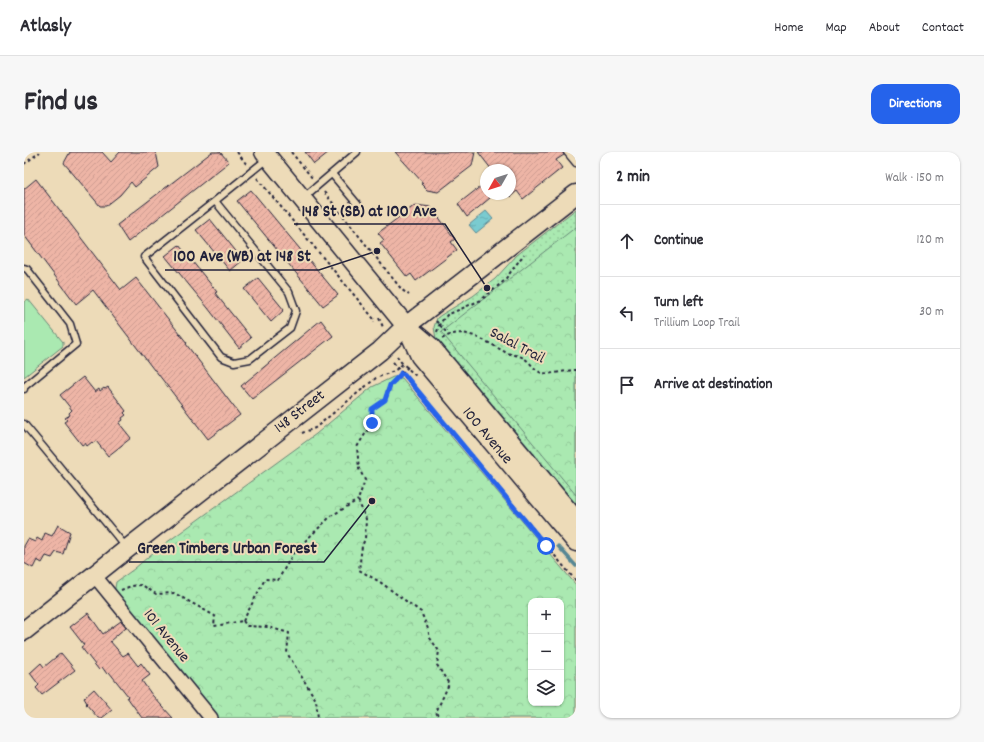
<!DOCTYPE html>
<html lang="en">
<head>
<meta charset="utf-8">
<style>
	body { margin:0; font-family:Dekko,sans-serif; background:#f7f7f7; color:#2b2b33 }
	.controls { position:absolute; right:12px; bottom:12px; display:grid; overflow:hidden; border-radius:8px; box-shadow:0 1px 3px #0004 }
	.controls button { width:36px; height:36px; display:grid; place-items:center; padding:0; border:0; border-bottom:1px solid #e1e1e2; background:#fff; color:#2b2b33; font:20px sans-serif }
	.compass { position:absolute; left:456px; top:12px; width:36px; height:36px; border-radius:50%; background:#fff; box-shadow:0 1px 3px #0004; rotate:231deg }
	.stop { position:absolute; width:12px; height:12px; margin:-9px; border:3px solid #2563eb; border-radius:50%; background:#fff }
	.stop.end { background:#2563eb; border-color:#fff; box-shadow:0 1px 4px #0008 }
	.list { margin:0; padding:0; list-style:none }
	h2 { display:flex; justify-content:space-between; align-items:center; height:52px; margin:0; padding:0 16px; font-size:17px }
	h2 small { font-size:13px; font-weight:400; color:#7c7c81 }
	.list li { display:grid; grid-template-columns:26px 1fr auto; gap:12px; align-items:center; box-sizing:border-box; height:72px; padding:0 16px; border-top:1px solid #e1e1e2 }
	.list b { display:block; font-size:15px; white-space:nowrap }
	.list p { margin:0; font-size:13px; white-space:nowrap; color:#7c7c81 }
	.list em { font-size:13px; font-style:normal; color:#7c7c81 }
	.icon { flex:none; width:22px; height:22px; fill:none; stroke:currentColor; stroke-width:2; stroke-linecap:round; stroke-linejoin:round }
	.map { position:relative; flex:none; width:552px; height:566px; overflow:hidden; border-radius:12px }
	header { display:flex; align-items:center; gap:24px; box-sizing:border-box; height:56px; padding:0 20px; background:#fff; border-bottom:1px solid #e1e1e2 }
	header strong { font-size:19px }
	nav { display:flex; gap:22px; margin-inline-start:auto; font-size:14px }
	.intro { display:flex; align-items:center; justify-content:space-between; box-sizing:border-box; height:96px; padding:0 24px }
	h1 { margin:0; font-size:28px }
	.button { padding:10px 18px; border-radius:12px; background:#2563eb; color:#fff; font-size:14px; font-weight:700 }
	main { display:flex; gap:24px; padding:0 24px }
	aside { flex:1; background:#fff; border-radius:12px; box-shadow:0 1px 3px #0004 }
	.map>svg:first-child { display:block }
	.grass { fill:url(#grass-dots); stroke:#668676 }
	.forest { fill:url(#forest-crowns); stroke:#668676; fill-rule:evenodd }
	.garden { fill:#aae9b1; stroke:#668676 }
	.water { fill:url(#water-ripples); stroke:#578794 }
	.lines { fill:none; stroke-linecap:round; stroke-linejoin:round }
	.stream { stroke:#578794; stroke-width:3.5 }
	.building { fill:url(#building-hatch); stroke:#22223b }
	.lane-casing { stroke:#22223b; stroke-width:9 }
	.street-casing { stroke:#22223b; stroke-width:16 }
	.secondary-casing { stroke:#22223b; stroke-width:21 }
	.path { stroke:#22223b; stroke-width:2; stroke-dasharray:3 3; stroke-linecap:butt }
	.lane { stroke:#eddbb8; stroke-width:6 }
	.street { stroke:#eddbb8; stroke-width:13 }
	.secondary { stroke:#eddbb8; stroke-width:18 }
	.route { stroke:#2563eb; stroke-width:5 }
	.labels { text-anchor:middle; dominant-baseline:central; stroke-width:4; stroke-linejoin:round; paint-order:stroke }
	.street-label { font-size:16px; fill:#22223b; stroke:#eddbb8 }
	.leader { fill:none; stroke:#22223b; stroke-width:1.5 }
	.callout-dot { fill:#22223b; stroke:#eddbb8; stroke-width:1.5 }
	.callout-label { font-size:17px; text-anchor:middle; font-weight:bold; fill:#22223b; stroke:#eddbb8; stroke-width:4; stroke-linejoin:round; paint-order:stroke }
</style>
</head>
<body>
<header>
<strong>Atlasly</strong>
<nav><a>Home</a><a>Map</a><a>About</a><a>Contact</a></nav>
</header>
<div class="intro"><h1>Find us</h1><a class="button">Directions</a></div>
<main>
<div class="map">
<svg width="552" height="566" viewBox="0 0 552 566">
	<defs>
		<pattern id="grass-dots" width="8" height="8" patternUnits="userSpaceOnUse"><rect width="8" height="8" fill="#aae9b1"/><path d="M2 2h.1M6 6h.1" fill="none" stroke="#92c899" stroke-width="1.8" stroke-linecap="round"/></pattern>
		<pattern id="forest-crowns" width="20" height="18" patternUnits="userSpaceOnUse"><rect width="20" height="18" fill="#aae9b1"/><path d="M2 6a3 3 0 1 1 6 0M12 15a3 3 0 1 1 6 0" fill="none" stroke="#92c899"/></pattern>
		<pattern id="water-ripples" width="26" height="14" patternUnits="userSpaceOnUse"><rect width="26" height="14" fill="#7acbd0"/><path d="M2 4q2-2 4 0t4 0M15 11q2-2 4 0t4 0" fill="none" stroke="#69aeb4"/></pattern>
		<pattern id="building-hatch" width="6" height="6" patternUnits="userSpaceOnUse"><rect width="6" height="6" fill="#eeb5a6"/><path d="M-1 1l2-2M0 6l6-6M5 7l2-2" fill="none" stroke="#cc9b90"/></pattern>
	</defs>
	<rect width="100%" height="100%" fill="#eddbb8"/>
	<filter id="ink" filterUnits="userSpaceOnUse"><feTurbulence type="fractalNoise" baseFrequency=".025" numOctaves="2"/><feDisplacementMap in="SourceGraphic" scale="8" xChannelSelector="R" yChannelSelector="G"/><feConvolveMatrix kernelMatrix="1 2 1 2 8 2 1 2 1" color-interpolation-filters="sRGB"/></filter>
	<g filter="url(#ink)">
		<!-- grass -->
		<path class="grass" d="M552 57V357L412 187 410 175 413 166 417 163 449 144 471 127 493 103Z"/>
		<!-- forest -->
		<path class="forest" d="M552 75V343L417 180Z
			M369 225 378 226 552 433V566H190L90 442 92 430 110 417 131 399 292 282 348 235ZM507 449H537V551H507Z"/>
		<!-- garden -->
		<path class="garden" d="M4 147 39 190V194L0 225V150Z"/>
		<!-- water -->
		<path class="water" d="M462 59 469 67 452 81 445 73Z"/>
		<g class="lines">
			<!-- stream -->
			<path class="stream" d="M534 394 552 414"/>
		</g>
		<!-- building -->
		<path class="building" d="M46 0H78L87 10 96 0H132L135 15 111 35 107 30 96 43 82 54H76L40 11Z
			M188 0H196L205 10 104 90 93 73Z
			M281 0H305L290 12Z
			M371 0H451L448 14 414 40 403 38 397 32 399 31Z
			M454 0H539L540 3 532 8 538 16 499 47 493 39 486 45V18H468Z
			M12 27 97 138 112 126 163 191 162 192 216 263 184 287 131 218H130L69 138 52 152 0 83V37Z
			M457 34 466 46 443 65 434 52Z
			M227 38 314 143 299 154 213 49Z
			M391 53 407 55 431 87 427 90 433 98 392 129 387 122 383 125 356 91 360 88 354 81Z
			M186 67 219 108 206 119 172 78Z
			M155 93 193 140 191 141 227 186 215 196 184 156 141 104Z
			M234 126 260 158 247 170 220 137Z
			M297 168 309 184 228 247 217 234Z
			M59 225 71 240 75 237 76 239 80 236 81 237 84 235 102 259 100 261 102 263 98 266 99 268 95 271 107 286 84 304 72 289 69 291 68 290 63 294 61 291 58 293 40 270 43 268 41 266 46 263 45 261 48 258 36 243Z
			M34 373 46 380 39 402 32 400 28 406 22 404 18 411 13 408 9 416 0 411V394L4 387 11 390 13 386 18 389 21 381 28 384Z
			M64 461 79 482 97 469 102 475 86 489 99 504 104 501 114 514 117 511 126 523 118 529 128 543 149 566H118L103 545 104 544 85 520 83 522 78 515 75 518 57 495 60 493 46 475Z
			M37 501 51 518 18 543 12 536 15 533 6 521 17 511 20 515Z
			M70 537 88 558 78 566H74L62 552 63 551 60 546Z"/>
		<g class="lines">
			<!-- lane casing -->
			<g class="lane-casing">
				<path id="lane" d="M543 0 552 11
					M308 22 334 53
					M279 46 333 0
					M191 49 265 140 272 159 266 176 226 207 210 210 197 205 120 105Z
					M191 49 243 7
					M0 116 3 117 46 172 52 192 0 235V237
					M0 272 102 395"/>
			</g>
			<!-- street casing -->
			<g class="street-casing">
				<path id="street" d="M70 423 187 566"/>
			</g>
			<!-- secondary casing -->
			<g class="secondary-casing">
				<path id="secondary" d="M240 0 382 174 407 195 552 368
					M385 180 396 204 552 390
					M0 479 103 397 356 199 382 174 552 42"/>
			</g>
			<!-- path -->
			<path class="path" d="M213 0 223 13
				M267 0 289 27
				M0 12 16 0
				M233 26 350 167V170
				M300 40 378 138 385 143
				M355 166 359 175
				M412 169 424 182
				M413 180 416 171 423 163 457 148 480 129 500 102
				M418 187C440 172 462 190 481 200 487 203 496 203 501 207 507 211 511 219 518 221 529 223 541 218 552 218
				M373 204 377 210 392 224
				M369 210 552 429
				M384 215 366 233 361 248 348 257V271L333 295 335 317 341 328 334 348 342 367 341 387 338 394 335 418 356 430 397 460 404 477 406 486 415 499 413 513 425 532 412 560 415 566
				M278 281 291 276 352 226 370 219 379 212
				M97 438 107 434 118 433 132 442 150 441 191 464 190 474 219 469
				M219 469 241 427 254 428 270 400 307 364 334 348
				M219 469 223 474 244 475 265 481 263 501 292 548 294 566"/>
			<!-- lane -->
			<use href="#lane" class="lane"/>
			<!-- street -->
			<use href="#street" class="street"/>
			<!-- secondary -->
			<use href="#secondary" class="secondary"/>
		</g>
	</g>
	<g class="lines" filter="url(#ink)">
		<!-- route -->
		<path class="route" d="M348 271V257L361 248 366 233 376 223 377 221 380 222 522 394"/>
	</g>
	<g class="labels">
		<!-- street labels -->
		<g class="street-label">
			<text transform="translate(493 194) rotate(28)">Salal Trail</text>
			<text transform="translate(276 260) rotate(-38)">148 Street</text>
			<text transform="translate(463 284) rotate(50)">100 Avenue</text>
			<text transform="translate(142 484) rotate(51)">101 Avenue</text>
		</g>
	</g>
	<!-- callouts -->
	<path class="leader" d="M463 136L421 72H270M353 99L295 118H141M348 349L300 410H105"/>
	<g class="callout-dot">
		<circle cx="463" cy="136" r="4"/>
		<circle cx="353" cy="99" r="4"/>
		<circle cx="348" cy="349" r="4"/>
	</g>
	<g class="callout-label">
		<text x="345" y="64">148 St (SB) at 100 Ave</text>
		<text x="218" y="109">100 Ave (WB) at 148 St</text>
		<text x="203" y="401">Green Timbers Urban Forest</text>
	</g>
</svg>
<div class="controls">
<button>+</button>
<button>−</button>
<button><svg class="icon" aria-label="layers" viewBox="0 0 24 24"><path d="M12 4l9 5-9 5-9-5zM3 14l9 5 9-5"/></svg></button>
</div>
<svg class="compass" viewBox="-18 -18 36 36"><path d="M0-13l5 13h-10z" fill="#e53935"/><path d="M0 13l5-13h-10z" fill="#7c7c81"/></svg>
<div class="stop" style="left:522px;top:394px"></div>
<div class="stop end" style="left:348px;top:271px"></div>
</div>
<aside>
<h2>2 min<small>Walk · 150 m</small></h2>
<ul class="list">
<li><svg class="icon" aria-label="ahead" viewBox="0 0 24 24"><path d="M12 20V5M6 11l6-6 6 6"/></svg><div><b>Continue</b></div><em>120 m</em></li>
<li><svg class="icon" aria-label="left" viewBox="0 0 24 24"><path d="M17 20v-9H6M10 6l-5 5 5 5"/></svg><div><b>Turn left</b><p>Trillium Loop Trail</p></div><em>30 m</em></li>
<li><svg class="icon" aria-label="arrive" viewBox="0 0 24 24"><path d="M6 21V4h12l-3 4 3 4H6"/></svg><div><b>Arrive at destination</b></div></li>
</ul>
</aside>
</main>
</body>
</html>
